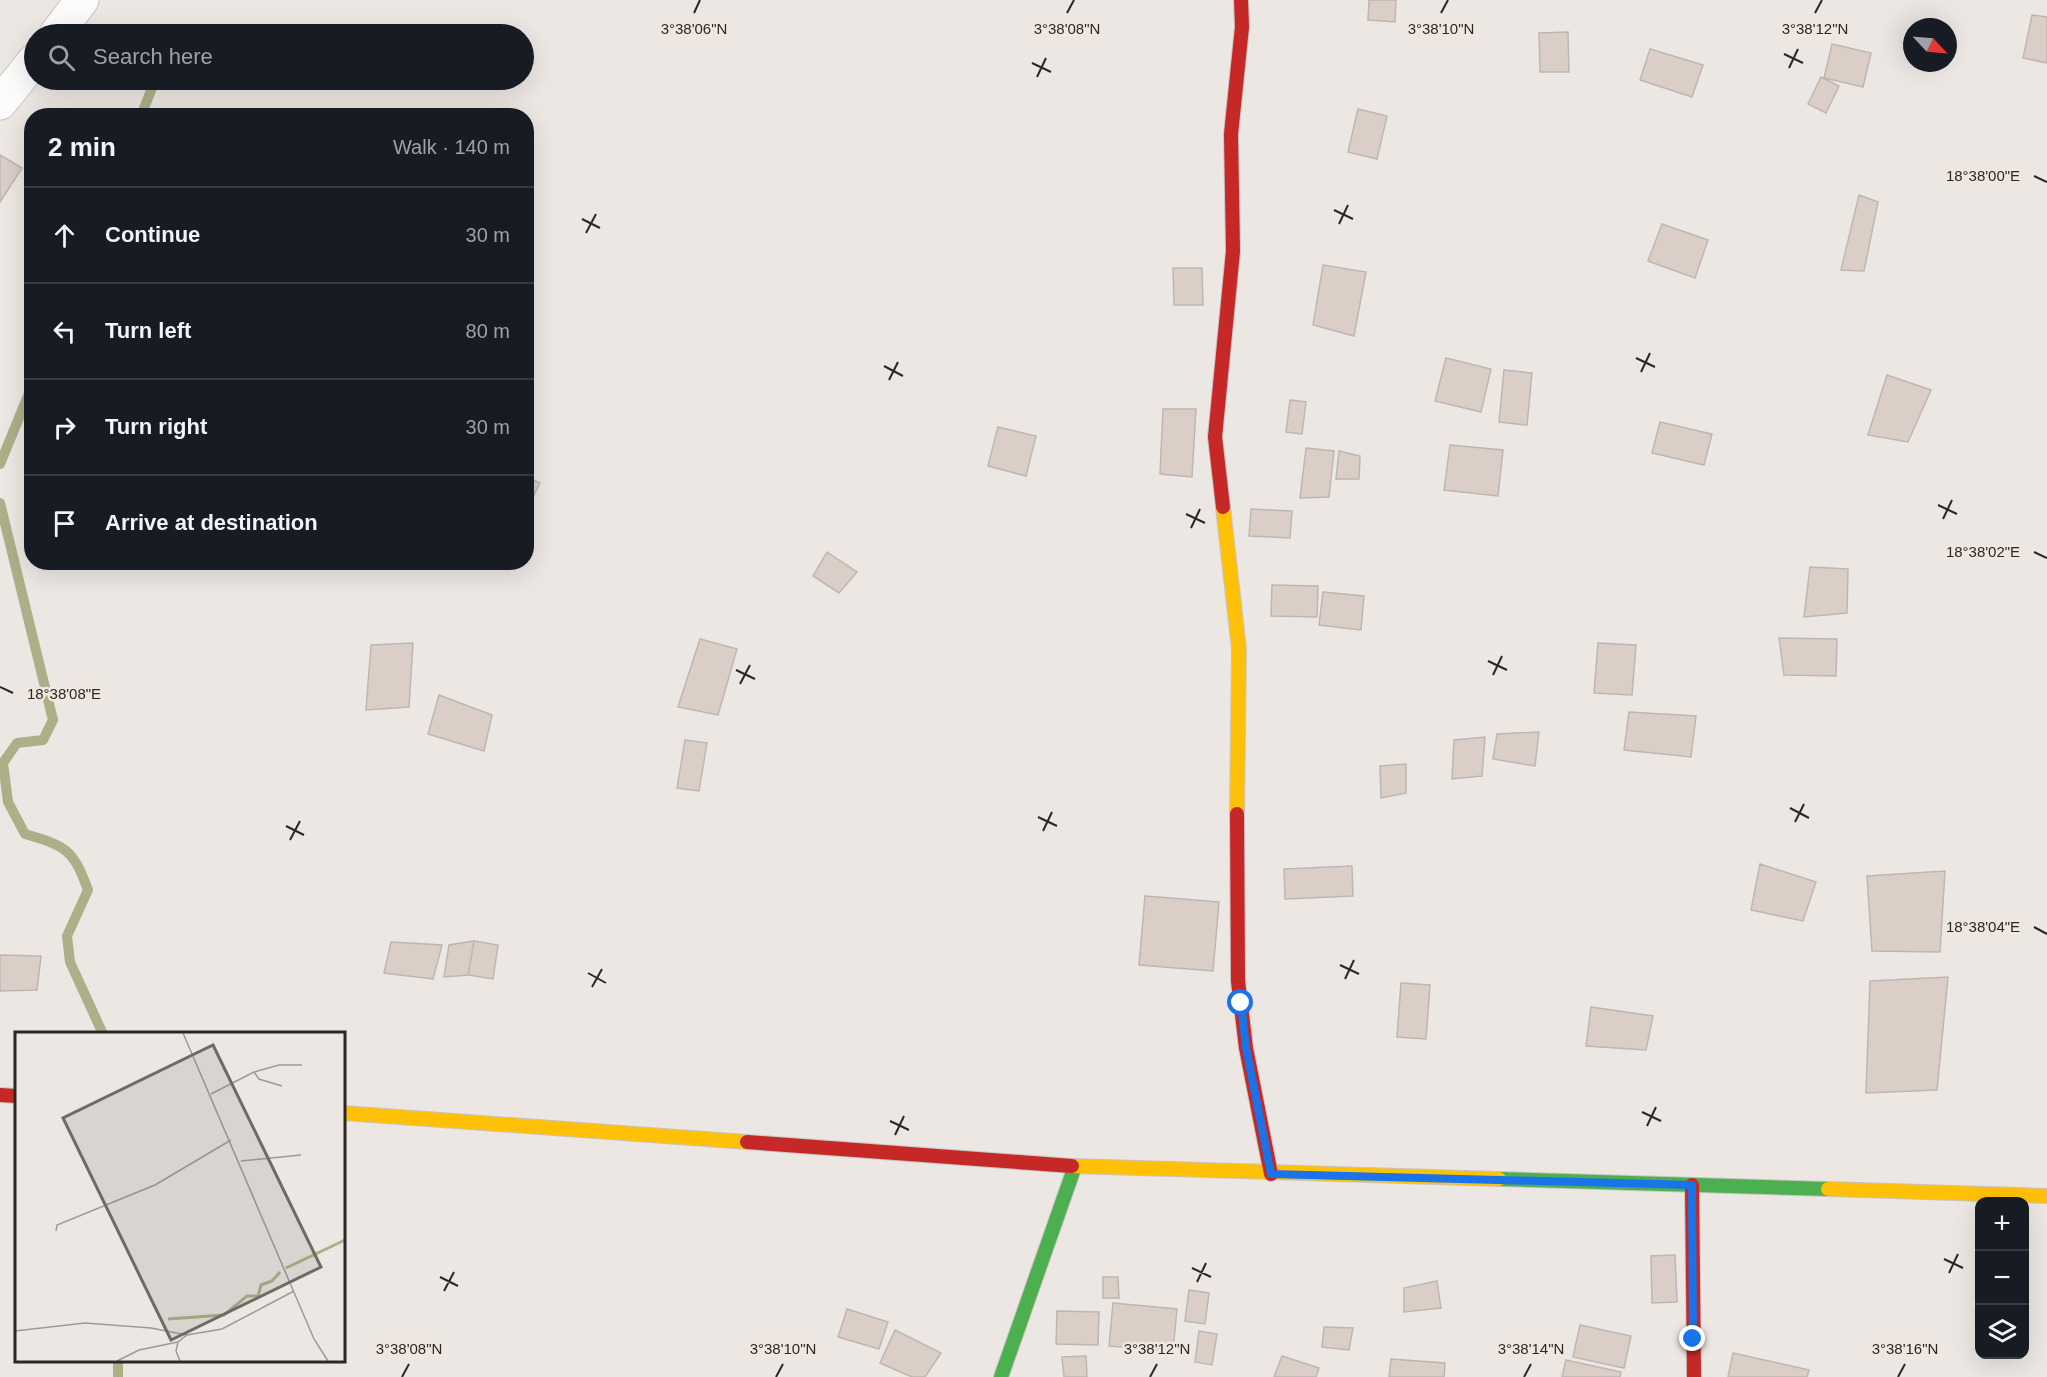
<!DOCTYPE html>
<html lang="en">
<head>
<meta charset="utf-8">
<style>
	body { margin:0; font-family:Helvetica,sans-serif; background:#20242c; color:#f1f3f6 }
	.controls { position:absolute; right:18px; bottom:18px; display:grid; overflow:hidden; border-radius:12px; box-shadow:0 6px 24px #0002 }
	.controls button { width:54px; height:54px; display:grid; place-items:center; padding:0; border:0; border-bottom:2px solid #363941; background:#171b24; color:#f1f3f6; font:30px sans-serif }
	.compass { position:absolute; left:1903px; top:18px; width:54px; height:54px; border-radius:50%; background:#171b24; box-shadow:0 6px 24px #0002; rotate:116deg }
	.stop { position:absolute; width:18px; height:18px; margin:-14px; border:4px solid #1a73e8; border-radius:50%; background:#fff }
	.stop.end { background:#1a73e8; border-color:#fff; box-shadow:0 2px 6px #0008 }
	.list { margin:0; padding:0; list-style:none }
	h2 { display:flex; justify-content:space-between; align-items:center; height:78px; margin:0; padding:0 24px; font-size:26px }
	h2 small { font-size:20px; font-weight:400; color:#9ea1a6 }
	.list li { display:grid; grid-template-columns:39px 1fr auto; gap:18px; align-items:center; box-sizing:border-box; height:96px; padding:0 24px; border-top:2px solid #363941 }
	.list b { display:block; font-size:22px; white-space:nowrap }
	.list em { font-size:20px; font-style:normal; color:#9ea1a6 }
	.icon { flex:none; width:33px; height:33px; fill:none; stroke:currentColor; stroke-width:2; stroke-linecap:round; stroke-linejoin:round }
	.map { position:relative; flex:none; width:2047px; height:1377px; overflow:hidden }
	.search { position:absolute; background:#171b24; box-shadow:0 6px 24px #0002; left:24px; top:24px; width:510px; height:66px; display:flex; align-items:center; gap:15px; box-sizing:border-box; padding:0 21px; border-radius:33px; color:#9ea1a6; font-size:22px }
	.panel { position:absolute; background:#171b24; box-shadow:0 6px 24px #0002; left:24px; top:108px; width:510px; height:462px; border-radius:24px }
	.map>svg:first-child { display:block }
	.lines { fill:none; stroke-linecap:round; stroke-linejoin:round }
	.stream { stroke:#abb089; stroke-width:10 }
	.building { fill:#dbcec7; stroke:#bcb7b4; stroke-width:1.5 }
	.street-casing { stroke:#c9c5c2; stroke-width:35 }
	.fast-casing { stroke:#c9c5c2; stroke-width:16 }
	.slow-casing { stroke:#c9c5c2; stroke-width:16 }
	.jam-casing { stroke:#c9c5c2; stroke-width:16 }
	.street { stroke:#fcfbfb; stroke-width:33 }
	.fast { stroke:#4caf50; stroke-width:14 }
	.slow { stroke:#ffc107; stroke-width:14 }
	.jam { stroke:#c62828; stroke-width:14 }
	.route { stroke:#1a73e8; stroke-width:8 }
	.ticks { fill:none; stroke:#2b2724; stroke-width:2 }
	.inset-river { fill:none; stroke:#abb089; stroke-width:3 }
	.inset-road { fill:none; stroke:#9f9a96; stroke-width:1.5 }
	.view { fill:#6f6a66; fill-opacity:0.15; stroke:#6f6a66; stroke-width:3 }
	.inset-edge { fill:none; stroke:#2b2724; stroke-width:3 }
	.ticks-label { font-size:15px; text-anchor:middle; fill:#2b2724; stroke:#f0e7de; stroke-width:5; stroke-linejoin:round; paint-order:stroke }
</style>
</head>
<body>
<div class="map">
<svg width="2047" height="1377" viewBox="0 0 2047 1377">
	<rect width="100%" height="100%" fill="#ece7e2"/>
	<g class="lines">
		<!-- stream -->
		<path class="stream" d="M141 116 155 80
			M0 464 32 386
			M0 503 53 720 43 740 17 743 3 763 8 802 25 834C66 846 73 849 88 890L67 936 70 962 103 1034
			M118 1360V1377"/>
	</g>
	<!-- building -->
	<path class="building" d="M1369 0H1396L1395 22 1368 20Z
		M2032 15 2047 17V63L2023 58Z
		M1568 32 1569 72H1540L1539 33Z
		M1832 44 1871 53 1863 87 1824 78Z
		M1650 49 1703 65 1692 97 1640 80Z
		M1821 77 1839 86 1826 113 1808 104Z
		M1358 109 1387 116 1377 159 1348 152Z
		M0 155 22 168 0 202Z
		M1859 195 1878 202 1864 271 1841 270Z
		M1662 224 1708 240 1695 278 1648 261Z
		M1323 265 1366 272 1354 336 1313 325Z
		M1173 268H1202L1203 305H1174Z
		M1446 358 1491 369 1481 412 1435 401Z
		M1504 370 1532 373 1527 425 1499 422Z
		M1887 375 1931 390 1908 442 1868 435Z
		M1290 400 1306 402 1302 434 1286 432Z
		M1163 409H1196L1192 477 1160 474Z
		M1660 422 1712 434 1704 465 1652 453Z
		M998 427 1036 436 1026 476 988 466Z
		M1450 445 1503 450 1498 496 1444 490Z
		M1306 448 1334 451 1329 497 1300 498Z
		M1339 451 1360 456 1359 479H1336Z
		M526 477 540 483 526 511Z
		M1251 509 1292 511 1290 538 1249 536Z
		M827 552 857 572 839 593 813 576Z
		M1810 567 1848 569 1847 613 1804 617Z
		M1272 585 1318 586 1317 617 1271 616Z
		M1323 592 1364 596 1361 630 1319 625Z
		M1779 638 1837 639 1836 676 1784 675Z
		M700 639 737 649 718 715 678 707Z
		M413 643 409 707 366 710 371 645Z
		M1598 643 1636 645 1632 695 1594 693Z
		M439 695 492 715 484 751 428 734Z
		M1629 712 1696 716 1691 757 1624 750Z
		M1539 732 1535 766 1493 759 1497 734Z
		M1485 737 1482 776 1452 779 1454 740Z
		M685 740 707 743 699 791 677 788Z
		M1406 764V793L1381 798 1380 766Z
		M1760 864 1816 882 1803 921 1751 910Z
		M1352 866 1353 896 1285 899 1284 869Z
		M1945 871 1940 952 1872 951 1867 876Z
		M1145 896 1219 902 1213 971 1139 965Z
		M474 941 468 975 444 977 449 945Z
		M474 941 498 945 493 979 468 975Z
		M391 942 442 945 433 979 384 973Z
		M0 955 41 956 37 990 0 991Z
		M1948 977 1937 1090 1866 1093 1870 981Z
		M1401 983 1430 985 1426 1039 1397 1037Z
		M1591 1007 1653 1016 1646 1050 1586 1046Z
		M1675 1255 1677 1302 1652 1303 1651 1256Z
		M1103 1277H1118L1119 1298H1103Z
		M1437 1281 1441 1308 1404 1312V1288Z
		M1189 1290 1209 1293 1205 1324 1185 1321Z
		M1113 1303 1177 1309 1173 1351 1109 1346Z
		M847 1309 888 1322 879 1349 838 1337Z
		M1057 1311 1099 1312 1098 1345 1056 1344Z
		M1580 1325 1631 1336 1624 1368 1573 1357Z
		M1324 1327 1353 1328 1349 1350 1322 1347Z
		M895 1330 941 1353 925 1377H912L880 1363Z
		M1199 1331 1217 1334 1212 1365 1195 1362Z
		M1733 1353 1809 1370 1807 1377H1728Z
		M1086 1356 1087 1377H1064L1062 1357Z
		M1282 1356 1319 1368 1316 1377H1274Z
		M1391 1359 1445 1363 1444 1377H1389Z
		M1566 1360 1621 1372 1620 1377H1562Z"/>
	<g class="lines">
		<!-- street casing -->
		<g class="street-casing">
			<path id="street" d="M56 34 82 0
				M0 103 34 61"/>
		</g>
		<!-- fast casing -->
		<g class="fast-casing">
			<path id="fast" d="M1499 1179 1828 1189
				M1001 1377 1075 1166"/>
		</g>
		<!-- slow casing -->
		<g class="slow-casing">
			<path id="slow" d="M1223 507 1239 649 1237 814
				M344 1113 747 1142
				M1072 1166 1499 1179
				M1828 1189 2047 1196"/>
		</g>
		<!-- jam casing -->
		<g class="jam-casing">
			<path id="jam" d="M1223 507 1215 437 1233 251 1231 134 1242 27 1241 0
				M1237 814 1238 981 1246 1048 1271 1174
				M0 1095 16 1096
				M747 1142 1072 1166
				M1692 1185 1694 1377"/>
		</g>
		<!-- street -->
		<use href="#street" class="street"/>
		<!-- fast -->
		<use href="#fast" class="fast"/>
		<!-- slow -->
		<use href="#slow" class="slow"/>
		<!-- jam -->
		<use href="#jam" class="jam"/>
	</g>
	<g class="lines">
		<!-- route -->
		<path class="route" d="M1241 1003 1246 1048 1271 1174 1692 1185 1693 1339"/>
	</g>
	<!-- ticks -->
	<path class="ticks" d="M694 13 700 0M1067 13 1074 0M1441 13 1448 0M1815 13 1822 0M1784 54 1803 63M1032 63 1051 72M1789 68 1798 49M1037 77 1046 58M2034 176 2047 182M1334 210 1353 219M582 219 600 228M1339 224 1348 205M586 233 596 214M1636 358 1655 367M884 366 903 376M1641 372 1650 353M889 380 898 362M1938 505 1957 514M1186 514 1205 523M1943 519 1952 500M1191 528 1200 509M2034 552 2047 558M1488 661 1507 670M736 670 755 679M1493 675 1502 656M740 684 750 665M0 687 13 693M1790 808 1809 818M1038 817 1057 826M1795 822 1804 804M286 826 304 835M1043 831 1052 812M290 840 300 821M2034 927 2047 934M1340 965 1359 974M588 973 606 983M1345 979 1354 960M592 987 602 969M1642 1112 1661 1121M890 1121 909 1130M1647 1126 1656 1107M895 1135 904 1116M1944 1259 1963 1268M1192 1268 1211 1277M1949 1273 1958 1254M440 1277 458 1286M1197 1282 1206 1263M444 1291 454 1272M402 1377 409 1364M776 1377 783 1364M1150 1377 1157 1364M1524 1377 1531 1364M1898 1377 1905 1364"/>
	<!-- overview -->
	<g transform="translate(15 1032)">
		<rect width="330" height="330" fill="#ece7e2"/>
		<path class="inset-river" d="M271 236 330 208M153 287 209 283 232 264H243L246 253 257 249 265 240"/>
		<path class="inset-road" d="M168 1 299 307 313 329M239 40 244 47 267 54M196 62 239 40 264 33H287M226 129 286 123M41 199 42 193 140 153 216 108M0 299 70 291 136 296 172 303M102 329 124 318 163 310M165 329 161 319 163 310 172 303 207 297 279 259"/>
		<path class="view" d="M198 13 306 235 156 308 48 86Z"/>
		<rect width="330" height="330" class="inset-edge"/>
	</g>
	<g class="ticks-label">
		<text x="694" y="34">3°38'06"N</text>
		<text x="1067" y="34">3°38'08"N</text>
		<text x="1441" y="34">3°38'10"N</text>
		<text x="1815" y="34">3°38'12"N</text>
		<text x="1983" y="181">18°38'00"E</text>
		<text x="1983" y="557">18°38'02"E</text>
		<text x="64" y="699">18°38'08"E</text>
		<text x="1983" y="932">18°38'04"E</text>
		<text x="409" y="1354">3°38'08"N</text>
		<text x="783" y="1354">3°38'10"N</text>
		<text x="1157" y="1354">3°38'12"N</text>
		<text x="1531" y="1354">3°38'14"N</text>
		<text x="1905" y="1354">3°38'16"N</text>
	</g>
</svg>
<div class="controls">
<button>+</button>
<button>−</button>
<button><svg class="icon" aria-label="layers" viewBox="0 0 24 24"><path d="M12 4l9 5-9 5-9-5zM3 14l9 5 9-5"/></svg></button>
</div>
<svg class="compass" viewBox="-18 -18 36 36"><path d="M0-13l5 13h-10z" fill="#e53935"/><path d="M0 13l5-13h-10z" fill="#9ea1a6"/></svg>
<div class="stop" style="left:1241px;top:1003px"></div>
<div class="stop end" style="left:1693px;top:1339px"></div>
<div class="search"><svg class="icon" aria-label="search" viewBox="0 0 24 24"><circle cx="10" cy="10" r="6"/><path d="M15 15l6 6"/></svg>Search here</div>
<section class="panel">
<h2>2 min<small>Walk · 140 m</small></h2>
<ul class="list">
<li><svg class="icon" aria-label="ahead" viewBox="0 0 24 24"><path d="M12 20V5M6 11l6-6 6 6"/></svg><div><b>Continue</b></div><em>30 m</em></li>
<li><svg class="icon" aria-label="left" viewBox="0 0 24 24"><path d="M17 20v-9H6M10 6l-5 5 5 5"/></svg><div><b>Turn left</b></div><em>80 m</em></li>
<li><svg class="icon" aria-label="right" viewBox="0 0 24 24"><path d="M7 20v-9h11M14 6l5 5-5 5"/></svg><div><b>Turn right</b></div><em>30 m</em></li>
<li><svg class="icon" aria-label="arrive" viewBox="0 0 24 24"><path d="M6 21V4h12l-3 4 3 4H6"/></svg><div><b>Arrive at destination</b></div></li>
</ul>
</section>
</div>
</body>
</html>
